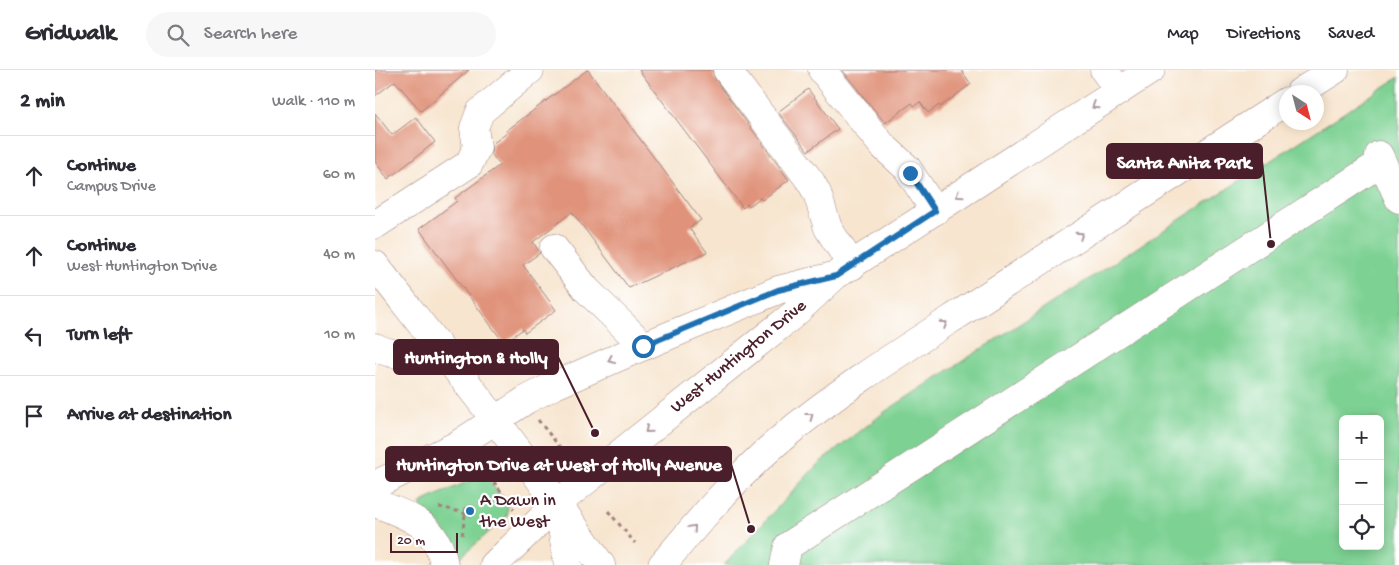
<!DOCTYPE html>
<html lang="en">
<head>
<meta charset="utf-8">
<style>
	body { margin:0; font-family:"Gochi Hand",sans-serif; background:#f7f7f7; color:#2b2b33 }
	.controls { position:absolute; right:15px; bottom:15px; display:grid; overflow:hidden; border-radius:8px; box-shadow:0 2px 12px #0003 }
	.controls button { width:45px; height:45px; display:grid; place-items:center; padding:0; border:0; border-bottom:1px solid #e1e1e2; background:#fff; color:#2b2b33; font:25px sans-serif }
	.compass { position:absolute; left:904px; top:15px; width:45px; height:45px; border-radius:50%; background:#fff; box-shadow:0 2px 12px #0003; rotate:144deg }
	.scale { position:absolute; left:15px; bottom:12px; width:68px; box-sizing:border-box; padding-left:5px; border:2px solid #4a1f2b; border-top:0; font-size:14px; line-height:18px; white-space:nowrap; color:#4a1f2b; -webkit-text-stroke:4px #fff; paint-order:stroke }
	.stop { position:absolute; width:15px; height:15px; margin:-11px; border:4px solid #1f6fb2; border-radius:50%; background:#fff }
	.stop.end { background:#1f6fb2; border-color:#fff; box-shadow:0 1px 5px #0008 }
	.list { margin:0; padding:0; list-style:none }
	h2 { display:flex; justify-content:space-between; align-items:center; height:65px; margin:0; padding:0 20px; font-size:21px }
	h2 small { font-size:16px; font-weight:400; color:#7c7c81 }
	.list li { display:grid; grid-template-columns:32px 1fr auto; gap:15px; align-items:center; box-sizing:border-box; height:80px; padding:0 20px; border-top:1px solid #e1e1e2 }
	.list b { display:block; font-size:19px; white-space:nowrap }
	.list p { margin:0; font-size:16px; white-space:nowrap; color:#7c7c81 }
	.list em { font-size:16px; font-style:normal; color:#7c7c81 }
	.icon { flex:none; width:28px; height:28px; fill:none; stroke:currentColor; stroke-width:2; stroke-linecap:round; stroke-linejoin:round }
	.map { position:relative; flex:none; width:1024px; height:495px; overflow:hidden }
	header { display:flex; align-items:center; gap:30px; box-sizing:border-box; height:70px; padding:0 25px; background:#fff; border-bottom:1px solid #e1e1e2 }
	header strong { font-size:24px }
	nav { display:flex; gap:28px; margin-inline-start:auto; font-size:18px }
	.search { width:350px; height:45px; background:#f7f7f7; display:flex; align-items:center; gap:12px; box-sizing:border-box; padding:0 18px; border-radius:28px; color:#7c7c81; font-size:19px }
	main { display:flex }
	aside { flex:1; background:#fff }
	.map>svg:first-child { display:block }
	.green { fill:#7dd193; stroke:#64785f; fill-rule:evenodd }
	.building { fill:#e0937a }
	.lines { fill:none; stroke-linecap:round; stroke-linejoin:round }
	.minor-casing { stroke:#a0827d; stroke-width:29 }
	.major-casing { stroke:#a0827d; stroke-width:29 }
	.path { stroke:#a0827d; stroke-width:3; stroke-dasharray:4 4; stroke-linecap:butt }
	.minor { stroke:#fff; stroke-width:28 }
	.major { stroke:#fff; stroke-width:28 }
	.oneway { stroke:#ae9aa0 }
	.route { stroke:#1f6fb2; stroke-width:6 }
	.poi-dot { fill:#1f6fb2; stroke:#fff; stroke-width:2 }
	.labels { text-anchor:middle; dominant-baseline:central; stroke-width:4.5; stroke-linejoin:round; paint-order:stroke }
	.street-label { font-size:18px; fill:#4a1f2b; stroke:#fff }
	.poi-label { font-size:18px; fill:#4a1f2b; stroke:#fff; text-anchor:start }
	.leader { fill:none; stroke:#4a1f2b; stroke-width:2 }
	.callout-dot { fill:#4a1f2b; stroke:#fff; stroke-width:2 }
	.callout { fill:#4a1f2b; stroke:#4a1f2b; stroke-width:2 }
	.callout-label { font-size:19px; text-anchor:middle; font-weight:bold; fill:#fff }
</style>
</head>
<body>
<header>
<strong>Gridwalk</strong>
<div class="search"><svg class="icon" aria-label="search" viewBox="0 0 24 24"><circle cx="10" cy="10" r="6"/><path d="M15 15l6 6"/></svg>Search here</div>
<nav><a>Map</a><a>Directions</a><a>Saved</a></nav>
</header>
<main>
<aside>
<h2>2 min<small>Walk · 110 m</small></h2>
<ul class="list">
<li><svg class="icon" aria-label="ahead" viewBox="0 0 24 24"><path d="M12 20V5M6 11l6-6 6 6"/></svg><div><b>Continue</b><p>Campus Drive</p></div><em>60 m</em></li>
<li><svg class="icon" aria-label="ahead" viewBox="0 0 24 24"><path d="M12 20V5M6 11l6-6 6 6"/></svg><div><b>Continue</b><p>West Huntington Drive</p></div><em>40 m</em></li>
<li><svg class="icon" aria-label="left" viewBox="0 0 24 24"><path d="M17 20v-9H6M10 6l-5 5 5 5"/></svg><div><b>Turn left</b></div><em>10 m</em></li>
<li><svg class="icon" aria-label="arrive" viewBox="0 0 24 24"><path d="M6 21V4h12l-3 4 3 4H6"/></svg><div><b>Arrive at destination</b></div></li>
</ul>
</aside>
<div class="map">
<svg width="1024" height="495" viewBox="0 0 1024 495">
	<rect width="100%" height="100%" fill="#fff"/>
	<filter id="ink" filterUnits="userSpaceOnUse"><feTurbulence type="fractalNoise" baseFrequency=".02" numOctaves="2"/><feDisplacementMap in="SourceGraphic" scale="10" xChannelSelector="R" yChannelSelector="G"/><feConvolveMatrix kernelMatrix="1 2 1 2 8 2 1 2 1" color-interpolation-filters="sRGB"/></filter>
	<filter id="wash" filterUnits="userSpaceOnUse"><feTurbulence type="fractalNoise" baseFrequency=".0096" numOctaves="4" result="noise"/><feDisplacementMap in="SourceGraphic" scale="20" xChannelSelector="R" yChannelSelector="G"/><feGaussianBlur stdDeviation="1.12" result="paint"/><feColorMatrix in="noise" values="0 0 0 0 0 0 0 0 0 0 0 0 0 0 0 0 0 1.4 0 .05"/><feComposite in="paint" operator="in"/></filter>
	<g filter="url(#wash)">
		<rect width="100%" height="100%" fill="#f7e5cf"/>
		<!-- green -->
		<path class="green" d="M1024 7V495H349L443 394 511 341ZM968 349H1005V476H968Z
			M101 408 113 409 133 435 132 446 86 487 81 490C72 463 66 453 45 436L49 431Z"/>
		<g id="blocks">
			<!-- building -->
			<path class="building" d="M0 0H94L46 41 20 11 0 26Z
				M212 0H213L326 150 314 158 332 182 254 218 197 142 158 172 165 183 148 195 181 240 150 263 148 259 129 273 44 159 82 131 80 128 125 95 116 84 117 74 132 63 131 61Z
				M264 0H337L340 9 414 110 387 130 385 128 374 136 372 134 368 138Z
				M467 0H586L596 14 565 37 564 35 553 43 545 32 539 36 537 33 510 53Z
				M433 19 463 59 433 81 403 42Z
				M0 43 17 65 41 47 60 72 13 109 0 92Z"/>
		</g>
	</g>
	<g filter="url(#ink)">
		<use href="#blocks" fill-opacity="0" stroke="#a0827d" stroke-width="1"/>
		<g class="lines">
			<!-- minor casing -->
			<g class="minor-casing">
				<path id="minor" d="M352 0 436 112 442 123 453 158 477 196
					M447 0 507 75 532 98 560 141
					M729 0 744 21
					M1004 85 1024 129
					M0 155 94 94 102 77 99 58 105 42 155 0
					M179 178 211 219 269 276
					M0 195C77 294 155 392 226 495
					M0 277C21 288 45 286 68 282
					M409 495 413 476 1007 92"/>
			</g>
			<!-- major casing -->
			<g class="major-casing">
				<path id="major" d="M925 22 960 0
					M0 415 82 375 151 330 178 316 269 276 403 220 458 206
					M0 433C34 446 63 455 69 495
					M183 433 193 495
					M119 495 183 433 418 245 461 205 776 0
					M287 495C323 452 359 409 402 372 468 316 543 271 615 224 714 160 813 95 912 31"/>
			</g>
			<!-- path -->
			<path class="path" d="M163 350 197 392
				M111 398 113 404 139 439
				M64 437C75 439 85 442 95 445L99 440 97 437 94 436 91 438 87 466
				M233 441 260 473"/>
			<!-- minor -->
			<use href="#minor" class="minor"/>
			<!-- major -->
			<use href="#major" class="major"/>
		</g>
		<!-- one-way arrows -->
		<defs><path id="oneway-chevron" d="M-2-3.5L2.5 0L-2 3.5" fill="none" stroke-width="1.6" stroke-linecap="round" stroke-linejoin="round" transform="scale(1.25)"/></defs>
		<g class="oneway">
			<use href="#oneway-chevron" transform="translate(720 36) rotate(147)"/>
			<use href="#oneway-chevron" transform="translate(584 125) rotate(147)"/>
			<use href="#oneway-chevron" transform="translate(705 165) rotate(-33)"/>
			<use href="#oneway-chevron" transform="translate(569 254) rotate(-33)"/>
			<use href="#oneway-chevron" transform="translate(236 290) rotate(156)"/>
			<use href="#oneway-chevron" transform="translate(435 346) rotate(-37)"/>
			<use href="#oneway-chevron" transform="translate(273 360) rotate(141)"/>
			<use href="#oneway-chevron" transform="translate(318 458) rotate(-49)"/>
		</g>
	</g>
	<g class="lines" filter="url(#ink)">
		<!-- route -->
		<path class="route" d="M268 276 403 220 461 206 560 141 535 103"/>
	</g>
	<!-- markers -->
	<circle class="poi-dot" cx="95" cy="441" r="5"/>
	<g class="labels">
		<!-- street labels -->
		<g class="street-label">
			<text transform="translate(364 287) rotate(-39)">West Huntington Drive</text>
		</g>
		<!-- poi labels -->
		<g class="poi-label">
			<text x="105" y="431">A Dawn in<tspan x="105" dy="21">the West</tspan></text>
		</g>
	</g>
	<!-- callouts -->
	<path class="leader" d="M896 174L887 91M220 363L183 287M376 459L356 394"/>
	<g class="callout-dot">
		<circle cx="896" cy="174" r="5"/>
		<circle cx="220" cy="363" r="5"/>
		<circle cx="376" cy="459" r="5"/>
	</g>
	<g class="callout">
		<rect x="732" y="74" width="155" height="34" rx="5"/>
		<rect x="19" y="270" width="164" height="34" rx="5"/>
		<rect x="11" y="377" width="345" height="34" rx="5"/>
	</g>
	<g class="callout-label">
		<text x="809" y="98">Santa Anita Park</text>
		<text x="101" y="293">Huntington &amp; Holly</text>
		<text x="184" y="400">Huntington Drive at West of Holly Avenue</text>
	</g>
</svg>
<div class="controls">
<button>+</button>
<button>−</button>
<button><svg class="icon" aria-label="locate" viewBox="0 0 24 24"><circle cx="12" cy="12" r="6"/><path d="M12 2v4M12 18v4M2 12h4M18 12h4"/></svg></button>
</div>
<svg class="compass" viewBox="-18 -18 36 36"><path d="M0-13l5 13h-10z" fill="#e53935"/><path d="M0 13l5-13h-10z" fill="#7c7c81"/></svg>
<div class="scale">20 m</div>
<div class="stop" style="left:268px;top:276px"></div>
<div class="stop end" style="left:535px;top:103px"></div>
</div>
</main>
</body>
</html>
